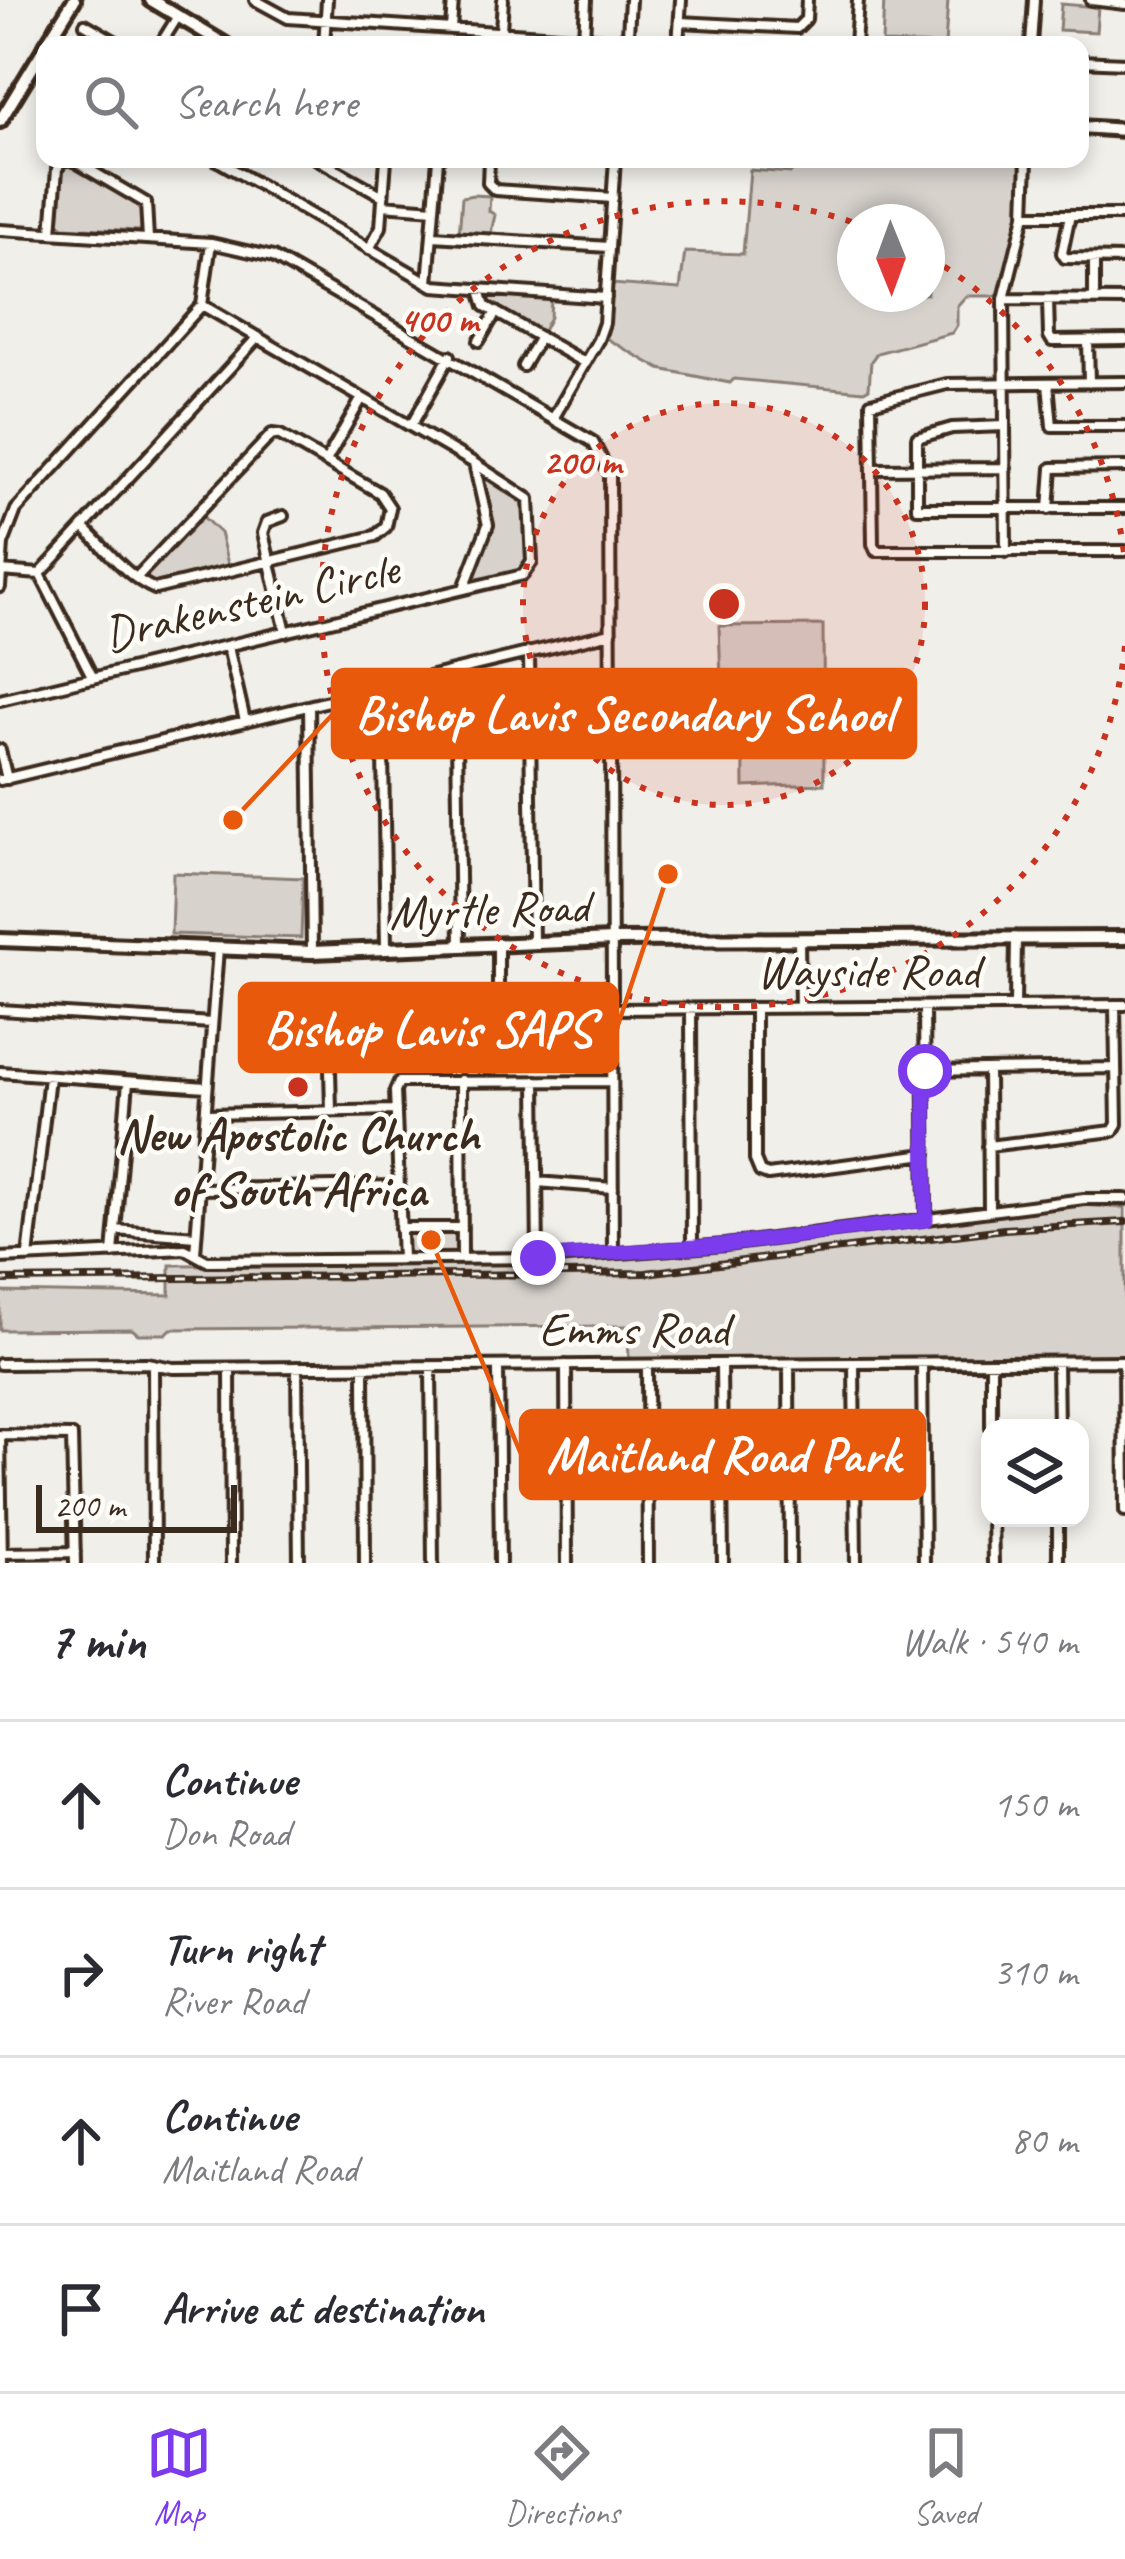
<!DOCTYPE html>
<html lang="en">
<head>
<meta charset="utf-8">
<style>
	body { margin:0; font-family:Caveat,sans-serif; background:#f2f2f3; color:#2b2b33 }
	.controls { position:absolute; right:36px; bottom:36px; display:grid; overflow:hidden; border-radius:24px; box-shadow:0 6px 18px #0003 }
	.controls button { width:108px; height:108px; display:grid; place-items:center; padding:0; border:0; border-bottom:3px solid #e1e1e2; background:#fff; color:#2b2b33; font:60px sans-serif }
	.compass { position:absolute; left:837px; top:204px; width:108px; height:108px; border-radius:50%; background:#fff; box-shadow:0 6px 18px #0003; rotate:179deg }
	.scale { position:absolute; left:36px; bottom:30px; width:201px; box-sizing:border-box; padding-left:12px; border:6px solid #3b2a1e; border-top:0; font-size:33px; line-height:42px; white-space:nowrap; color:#3b2a1e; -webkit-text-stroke:9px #fdfcf7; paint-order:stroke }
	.stop { position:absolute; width:36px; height:36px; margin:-27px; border:9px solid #7c3aed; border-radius:50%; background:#fff }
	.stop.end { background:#7c3aed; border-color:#fff; box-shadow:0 3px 12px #0008 }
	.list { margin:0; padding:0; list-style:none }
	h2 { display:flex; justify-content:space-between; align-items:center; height:156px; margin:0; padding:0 48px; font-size:51px }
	h2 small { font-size:39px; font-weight:400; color:#7c7c81 }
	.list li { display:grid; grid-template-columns:78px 1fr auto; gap:36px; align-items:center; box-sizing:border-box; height:168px; padding:0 48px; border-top:3px solid #e1e1e2 }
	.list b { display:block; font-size:45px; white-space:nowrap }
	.list p { margin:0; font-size:39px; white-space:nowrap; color:#7c7c81 }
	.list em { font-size:39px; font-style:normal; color:#7c7c81 }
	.icon { flex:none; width:66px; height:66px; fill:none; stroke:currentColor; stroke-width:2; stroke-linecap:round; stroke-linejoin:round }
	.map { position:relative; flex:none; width:1125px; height:1563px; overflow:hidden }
	.search { position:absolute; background:#fff; box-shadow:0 6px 18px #0003; left:36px; right:36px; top:36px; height:132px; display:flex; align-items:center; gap:30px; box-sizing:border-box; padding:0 42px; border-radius:24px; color:#7c7c81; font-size:45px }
	.sheet { height:828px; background:#fff }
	nav { display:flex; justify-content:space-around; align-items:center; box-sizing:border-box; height:168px; border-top:3px solid #e1e1e2; background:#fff; font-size:33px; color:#7c7c81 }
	nav a { display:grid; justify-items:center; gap:6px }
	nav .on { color:#7c3aed }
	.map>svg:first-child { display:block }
	.green { fill:#d7d2cc; stroke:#897e75; stroke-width:3; fill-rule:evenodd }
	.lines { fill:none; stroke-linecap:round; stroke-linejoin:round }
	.street-casing { stroke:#3b2a1e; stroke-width:16 }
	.secondary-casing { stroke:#3b2a1e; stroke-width:20 }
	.street { stroke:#fdfcf7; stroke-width:8 }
	.secondary { stroke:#fdfcf7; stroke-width:10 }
	.rail-casing { stroke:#3b2a1e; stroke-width:8 }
	.rail { stroke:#fdfcf7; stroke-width:3; stroke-dasharray:9; stroke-linecap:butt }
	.route { stroke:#7c3aed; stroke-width:15 }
	.ring { fill:none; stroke:#c8321e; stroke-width:6; stroke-dasharray:6 12 }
	.poi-dot { fill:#c8321e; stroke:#fdfcf7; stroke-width:4.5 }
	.labels { text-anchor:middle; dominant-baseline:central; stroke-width:9; stroke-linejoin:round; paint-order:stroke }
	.street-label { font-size:48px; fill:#3b2a1e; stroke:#fdfcf7 }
	.poi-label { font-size:48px; font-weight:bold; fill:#3b2a1e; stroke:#fdfcf7 }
	.centre { fill:#c8321e; stroke:#fdfcf7; stroke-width:6 }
	.ring-label { font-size:36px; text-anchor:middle; font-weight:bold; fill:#c8321e; stroke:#fdfcf7; stroke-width:9; stroke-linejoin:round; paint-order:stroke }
	.leader { fill:none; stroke:#e8590c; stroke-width:4.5 }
	.callout-dot { fill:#e8590c; stroke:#fdfcf7; stroke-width:4.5 }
	.callout { fill:#e8590c; stroke:#e8590c; stroke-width:4.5 }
	.callout-label { font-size:51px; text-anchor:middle; font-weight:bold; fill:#fff }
</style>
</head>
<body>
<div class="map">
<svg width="1125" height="1563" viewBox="0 0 1125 1563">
	<rect width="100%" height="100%" fill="#f1efea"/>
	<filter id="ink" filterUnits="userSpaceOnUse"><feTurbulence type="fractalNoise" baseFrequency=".00833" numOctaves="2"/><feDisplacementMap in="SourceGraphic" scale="24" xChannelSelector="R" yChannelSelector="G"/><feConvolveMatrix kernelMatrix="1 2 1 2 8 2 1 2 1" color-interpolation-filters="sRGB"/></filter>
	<g filter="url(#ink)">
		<!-- green -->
		<path class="green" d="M884 0H948L945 45 882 43Z
			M1061 4 1098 7 1096 32 1059 30Z
			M798 159H1020L1022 202 1002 291 995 296H966L957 306V325L952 333 877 353 871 361 869 388 864 391 734 379 730 383 660 369 607 339 612 284 680 289 685 252 743 254 750 170 791 173ZM855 222H927V294H855Z
			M68 162 144 205 146 227 139 231 63 227 56 219 59 170Z
			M473 195 490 196 489 211 495 215 490 237 459 235 462 197Z
			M485 295 551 299 550 317 541 335 486 303Z
			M489 477 527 501 528 564 520 573 473 583 471 580 491 528 483 482Z
			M199 513 220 533 229 568 154 586 145 582 146 571Z
			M823 625 824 784 744 787 743 679H721L719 626Z
			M173 873 303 878 301 938 171 934Z
			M1082 1205 1125 1208V1358L629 1362 628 1326 171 1329 166 1334H138L132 1329 0 1330V1292L170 1295V1265L539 1263 731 1250Z
			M405 1230H457L459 1249 453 1255 410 1256 404 1249Z"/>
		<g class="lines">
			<!-- street casing -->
			<g class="street-casing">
				<path id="street" d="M255 0 288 18 618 40 628 34 630 0
					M1091 0 1125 4
					M680 22 797 28 806 19 807 0
					M85 24 121 45
					M451 29 453 0
					M584 38 586 0
					M160 45 178 16
					M324 45 327 0
					M500 45 503 0
					M678 45 681 0
					M855 45 858 0
					M1031 45 1034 0
					M1080 61 1125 63
					M215 159 434 286 606 298
					M317 159 383 196
					M489 159 488 183 495 190 613 198
					M760 159H789
					M383 205 434 209
					M1025 215H1125
					M1070 215 1062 253 1065 258 1125 259
					M0 230 211 243 273 257 593 442 610 475 613 1253
					M52 233 57 169 62 161 71 159 146 203 148 239
					M433 236 609 247
					M369 249 381 227 386 159
					M1094 259V299
					M428 283 438 159
					M480 290 485 306 585 363
					M1004 299 1125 300
					M1048 300 1049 336 1052 341 1125 340
					M202 305 474 463 488 525 464 588
					M479 341 496 312
					M1088 341 1089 383
					M523 366 540 337
					M1125 382 947 384 871 403 873 544 876 551H1125
					M1048 383 1052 426H1125
					M554 417 598 340 604 323 615 159
					M411 426 450 356
					M1005 426 952 428 917 438V508H1125
					M326 461 362 398
					M872 469 1006 468
					M1049 509 1052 468 1125 467
					M283 516 267 522 263 533 286 632
					M83 527C104 547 128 578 155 589L375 536 386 527 390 508 380 493 280 435 272 434 137 577
					M1006 552 1004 299 1025 215 1027 159
					M1 571 40 574
					M40 574 258 337
					M40 574 93 678
					M0 587 3 544 16 510 202 305 211 243
					M228 647 245 721
					M529 652 533 942
					M456 670 460 944
					M382 688 386 947
					M0 700 523 575 532 562 529 499 474 463
					M309 706 312 952
					M0 750 7 779
					M0 780 611 633
					M799 940 800 1008
					M498 943V1017
					M1015 1006 1016 939
					M924 1007 926 1219
					M755 1008V1160L760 1172 768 1175 926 1154
					M612 1009 1125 1005
					M691 1009 692 1247
					M0 1010 212 1023
					M988 1070 989 1211
					M925 1071 1115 1068
					M0 1072 206 1087
					M461 1080 462 1258
					M536 1081 538 1258
					M331 1111 329 1028 336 1017H543
					M206 1114 396 1110
					M988 1146 1113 1131 1117 1124 1115 1005
					M537 1182 613 1188
					M200 1189 399 1186
					M400 1228H462
					M115 1230 196 1236
					M113 1253 128 1082
					M195 1253 218 949
					M28 1257 49 1077
					M0 1258 185 1249 207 1261 554 1258 725 1245 1084 1199H1125
					M402 1259 395 1091 399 1082 612 1081
					M1124 1361 1125 1511
					M991 1362V1428
					M1057 1362 1058 1428
					M854 1363 856 1563
					M922 1363 924 1563
					M0 1364 147 1363 173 1368 1125 1361
					M153 1364 154 1563
					M721 1364 723 1563
					M789 1364 790 1563
					M566 1365 567 1563
					M647 1365 648 1563
					M297 1367 299 1563
					M364 1367 365 1563
					M431 1367 433 1563
					M498 1367 500 1563
					M230 1368 231 1563
					M0 1435 72 1436 75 1563
					M0 1435 2 1563
					M992 1518 993 1563
					M1058 1518V1563
					M1 1553 75 1552"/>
			</g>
			<!-- secondary casing -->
			<g class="secondary-casing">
				<path id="secondary" d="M151 0 226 45
					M46 45 74 0
					M0 121 45 47
					M1080 127 1125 130
					M0 940 312 952 612 940 1125 938"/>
			</g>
			<!-- street -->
			<use href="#street" class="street"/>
			<!-- secondary -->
			<use href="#secondary" class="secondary"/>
			<!-- rail casing -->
			<g class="rail-casing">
				<path id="rail" d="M0 1280 646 1273 1004 1229 1125 1222"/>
			</g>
			<!-- rail -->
			<use href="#rail" class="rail"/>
		</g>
	</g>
	<g class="lines" filter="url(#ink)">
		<!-- route -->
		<path class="route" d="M538 1258 725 1245 926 1220 925 1071"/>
	</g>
	<!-- distance rings -->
	<circle cx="724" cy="604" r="201" fill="#c8321e" fill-opacity=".12"/>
	<g class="ring">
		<circle cx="724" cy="604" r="201"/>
		<path d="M1125 646A403 403 0 1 1 852 222M929 257A403 403 0 0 1 1125 562"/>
	</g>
	<!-- markers -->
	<circle class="poi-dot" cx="298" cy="1087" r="12"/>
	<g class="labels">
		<!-- street labels -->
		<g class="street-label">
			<text transform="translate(251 601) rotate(-13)">Drakenstein Circle</text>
			<text transform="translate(489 909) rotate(-2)">Myrtle Road</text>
			<text x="868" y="971">Wayside Road</text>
			<text x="634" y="1329">Emms Road</text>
		</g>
		<!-- poi labels -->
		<g class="poi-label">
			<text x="298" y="1135">New Apostolic Church<tspan x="298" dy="55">of South Africa</tspan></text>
		</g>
	</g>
	<circle cx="724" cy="604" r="18" class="centre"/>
	<g class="ring-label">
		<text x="439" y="332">400 m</text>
		<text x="582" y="474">200 m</text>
	</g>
	<!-- callouts -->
	<path class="leader" d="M233 820L333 714M668 874L617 1028M431 1240L521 1454"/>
	<g class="callout-dot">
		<circle cx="233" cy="820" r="12"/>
		<circle cx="668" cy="874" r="12"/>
		<circle cx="431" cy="1240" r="12"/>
	</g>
	<g class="callout">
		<rect x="333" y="670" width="582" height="87" rx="12"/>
		<rect x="240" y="984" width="377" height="87" rx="12"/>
		<rect x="521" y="1411" width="403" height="87" rx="12"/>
	</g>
	<g class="callout-label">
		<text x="624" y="731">Bishop Lavis Secondary School</text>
		<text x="428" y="1046">Bishop Lavis SAPS</text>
		<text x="723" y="1472">Maitland Road Park</text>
	</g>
</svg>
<div class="controls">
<button><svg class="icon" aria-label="layers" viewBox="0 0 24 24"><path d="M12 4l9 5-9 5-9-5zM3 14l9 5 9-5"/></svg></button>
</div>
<svg class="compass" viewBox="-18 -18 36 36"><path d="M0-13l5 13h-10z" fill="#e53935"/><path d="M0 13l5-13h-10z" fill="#7c7c81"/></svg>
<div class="scale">200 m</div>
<div class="stop" style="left:925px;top:1071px"></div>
<div class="stop end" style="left:538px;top:1258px"></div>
<div class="search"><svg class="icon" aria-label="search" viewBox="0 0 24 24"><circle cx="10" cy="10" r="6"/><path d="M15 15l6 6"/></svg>Search here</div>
</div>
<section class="sheet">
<h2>7 min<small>Walk · 540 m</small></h2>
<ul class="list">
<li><svg class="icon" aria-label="ahead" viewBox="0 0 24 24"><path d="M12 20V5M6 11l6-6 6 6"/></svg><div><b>Continue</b><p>Don Road</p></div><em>150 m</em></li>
<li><svg class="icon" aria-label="right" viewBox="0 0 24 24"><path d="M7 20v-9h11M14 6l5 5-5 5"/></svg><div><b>Turn right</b><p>River Road</p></div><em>310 m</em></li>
<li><svg class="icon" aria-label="ahead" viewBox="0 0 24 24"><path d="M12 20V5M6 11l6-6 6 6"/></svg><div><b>Continue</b><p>Maitland Road</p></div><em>80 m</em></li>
<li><svg class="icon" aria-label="arrive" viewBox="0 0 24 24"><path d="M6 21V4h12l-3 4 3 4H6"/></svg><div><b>Arrive at destination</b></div></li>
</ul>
</section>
<nav>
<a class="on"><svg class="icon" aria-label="map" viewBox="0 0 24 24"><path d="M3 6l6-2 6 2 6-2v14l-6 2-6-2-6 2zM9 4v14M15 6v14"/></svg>Map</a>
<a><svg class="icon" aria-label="directions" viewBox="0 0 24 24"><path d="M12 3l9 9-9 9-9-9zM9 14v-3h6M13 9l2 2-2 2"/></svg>Directions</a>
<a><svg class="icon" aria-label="saved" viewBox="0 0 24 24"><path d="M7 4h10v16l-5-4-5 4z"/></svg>Saved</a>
</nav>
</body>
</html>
